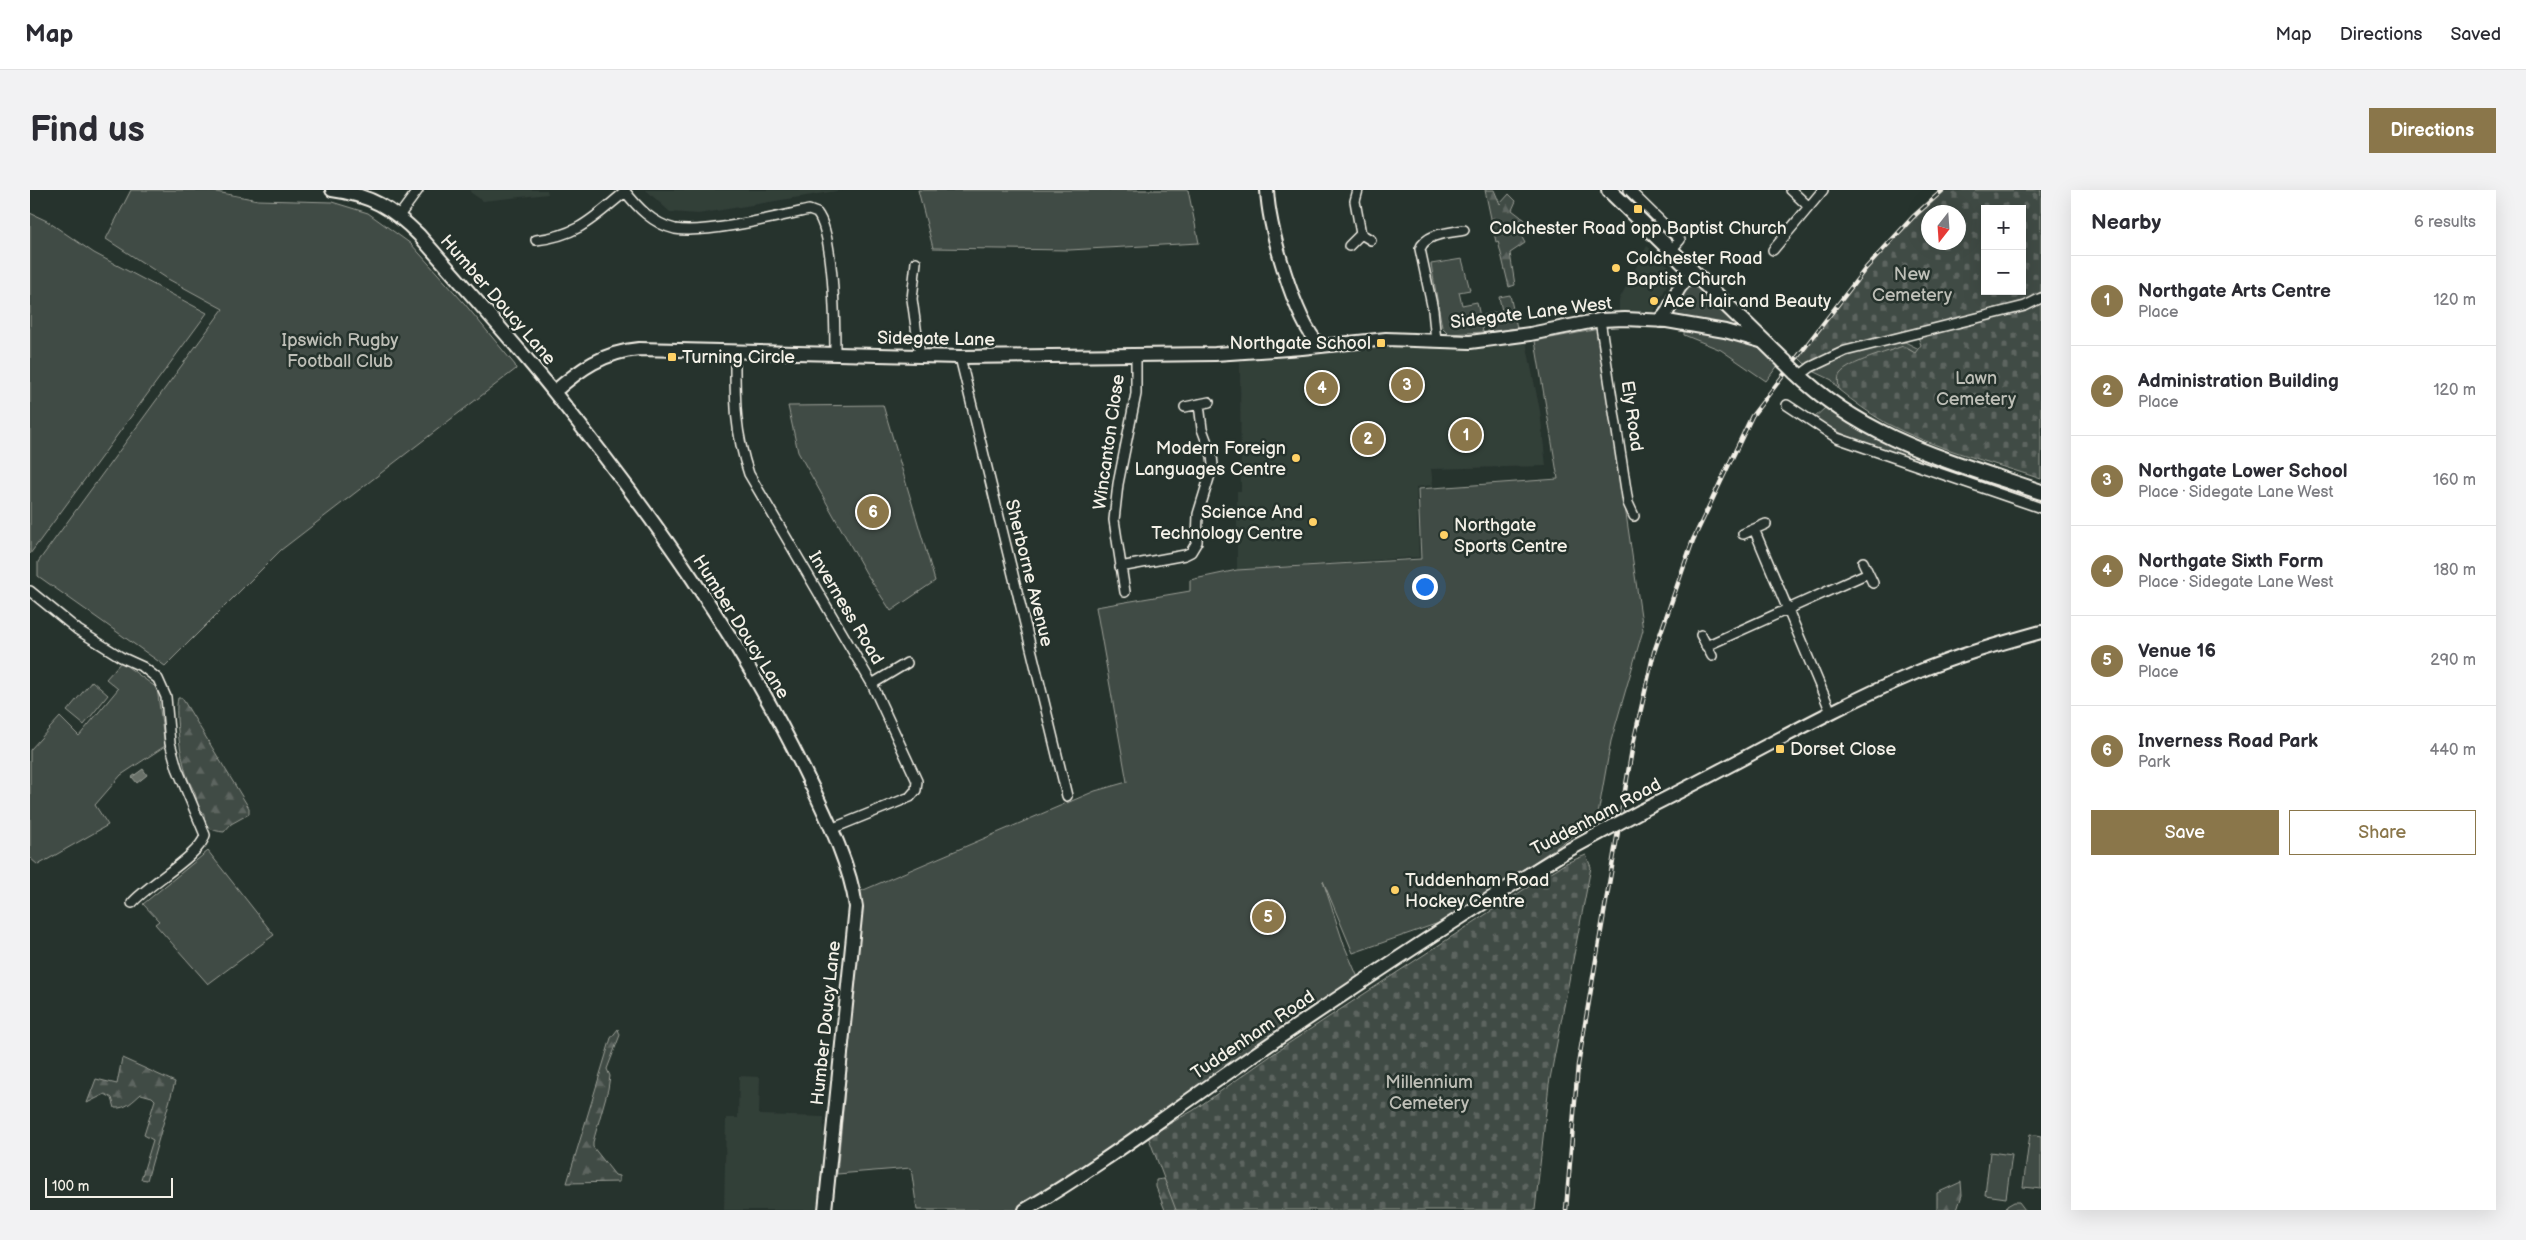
<!DOCTYPE html>
<html lang="en">
<head>
<meta charset="utf-8">
<style>
	body { margin:0; font-family:"Balsamiq Sans",sans-serif; background:#f2f2f3; color:#2b2b33 }
	.controls { position:absolute; right:15px; top:15px; display:grid; overflow:hidden; border-radius:0px; box-shadow:0 5px 20px #0002 }
	.controls button { width:45px; height:45px; display:grid; place-items:center; padding:0; border:0; border-bottom:1px solid #e1e1e2; background:#fff; color:#2b2b33; font:25px sans-serif }
	.compass { position:absolute; left:1891px; top:15px; width:45px; height:45px; border-radius:50%; background:#fff; box-shadow:0 5px 20px #0002; rotate:197deg }
	.scale { position:absolute; left:15px; bottom:12px; width:128px; box-sizing:border-box; padding-left:5px; border:2px solid #f4f1e8; border-top:0; font-size:14px; line-height:18px; white-space:nowrap; color:#f4f1e8; -webkit-text-stroke:4px #26332d; paint-order:stroke }
	.you { position:absolute; left:1394px; top:396px; width:18px; height:18px; margin:-12px; border:4px solid #fff; border-radius:50%; background:#1a73e8; box-shadow:0 0 0 8px #1a73e833 }
	.badge { display:grid; place-items:center; width:32px; height:32px; border-radius:50%; background:#8a764a; color:#fff; font-size:16px; font-weight:700 }
	.pin { position:absolute; translate:-50% -50%; border:2px solid #fff; box-shadow:0 1px 5px #0006 }
	.list { margin:0; padding:0; list-style:none }
	h2 { display:flex; justify-content:space-between; align-items:center; height:65px; margin:0; padding:0 20px; font-size:21px }
	h2 small { font-size:16px; font-weight:400; color:#7c7c81 }
	.list li { display:grid; grid-template-columns:32px 1fr auto; gap:15px; align-items:center; box-sizing:border-box; height:90px; padding:0 20px; border-top:1px solid #e1e1e2 }
	.list b { display:block; font-size:19px; white-space:nowrap }
	.list p { margin:0; font-size:16px; white-space:nowrap; color:#7c7c81 }
	.list em { font-size:16px; font-style:normal; color:#7c7c81 }
	.actions { display:flex; gap:10px; padding:15px 20px }
	.actions a { flex:1; padding:11px 0; border:1px solid #8a764a; border-radius:0px; text-align:center; font-size:18px; color:#8a764a }
	.actions .main { background:#8a764a; color:#fff }
	.map { position:relative; flex:none; width:2011px; height:1020px; overflow:hidden; border-radius:0px }
	header { display:flex; align-items:center; gap:30px; box-sizing:border-box; height:70px; padding:0 25px; background:#fff; border-bottom:1px solid #e1e1e2 }
	header strong { font-size:24px }
	nav { display:flex; gap:28px; margin-inline-start:auto; font-size:18px }
	.intro { display:flex; align-items:center; justify-content:space-between; box-sizing:border-box; height:120px; padding:0 30px }
	h1 { margin:0; font-size:35px }
	.button { padding:12px 22px; border-radius:0px; background:#8a764a; color:#fff; font-size:18px; font-weight:700 }
	main { display:flex; gap:30px; padding:0 30px }
	aside { flex:1; background:#fff; border-radius:0px; box-shadow:0 5px 20px #0002 }
	.map>svg:first-child { display:block }
	.built { fill:#333f39 }
	.green { fill:#414b45; stroke:#9a9e96 }
	.forest { fill:url(#forest-firs); stroke:#9a9e96 }
	.cemetery { fill:url(#cemetery-stones); stroke:#9a9e96; fill-rule:evenodd }
	.water { fill:#676f68; stroke:#9fa39b }
	.lines { fill:none; stroke-linecap:round; stroke-linejoin:round }
	.street-casing { stroke:#f4f1e8; stroke-width:12 }
	.secondary-casing { stroke:#f4f1e8; stroke-width:16 }
	.primary-casing { stroke:#f4f1e8; stroke-width:18 }
	.street { stroke:#26332d; stroke-width:9 }
	.secondary { stroke:#26332d; stroke-width:12 }
	.primary { stroke:#26332d; stroke-width:14 }
	.rail-casing { stroke:#f4f1e8; stroke-width:4.5 }
	.rail { stroke:#26332d; stroke-width:2.5; stroke-dasharray:8; stroke-linecap:butt }
	.secondary-bridge-casing { stroke:#f4f1e8; stroke-width:16; stroke-linecap:butt }
	.primary-bridge-casing { stroke:#f4f1e8; stroke-width:18; stroke-linecap:butt }
	.secondary-bridge { stroke:#26332d; stroke-width:12 }
	.primary-bridge { stroke:#26332d; stroke-width:14 }
	.poi-dot { fill:#ffd166; stroke:#26332d; stroke-width:2 }
	.labels { text-anchor:middle; dominant-baseline:central; stroke-width:5; stroke-linejoin:round; paint-order:stroke }
	.poi-label { font-size:18px; fill:#f4f1e8; stroke:#26332d; text-anchor:start }
	.park-label { font-size:18px; fill:#bebfb7; stroke:#26332d }
	.street-label { font-size:18px; fill:#f4f1e8; stroke:#26332d }
</style>
</head>
<body>
<header>
<strong>Map</strong>
<nav><a>Map</a><a>Directions</a><a>Saved</a></nav>
</header>
<div class="intro"><h1>Find us</h1><a class="button">Directions</a></div>
<main>
<div class="map">
<svg width="2011" height="1020" viewBox="0 0 2011 1020">
	<defs>
		<pattern id="forest-firs" width="22" height="20" patternUnits="userSpaceOnUse" patternTransform="scale(1.25)"><rect width="22" height="20" fill="#414b45"/><path d="M5 1l3.5 6h-7zM16 11l3.5 6h-7z" fill="#5d6560"/></pattern>
		<pattern id="cemetery-stones" width="16" height="16" patternUnits="userSpaceOnUse" patternTransform="scale(1.25)"><rect width="16" height="16" fill="#414b45"/><path d="M2 7V4a2 2 0 0 1 4 0v3zM10 15v-3a2 2 0 0 1 4 0v3z" fill="#5d6560"/></pattern>
	</defs>
	<rect width="100%" height="100%" fill="#26332d"/>
	<filter id="ink" filterUnits="userSpaceOnUse"><feTurbulence type="fractalNoise" baseFrequency=".02" numOctaves="2"/><feDisplacementMap in="SourceGraphic" scale="10" xChannelSelector="R" yChannelSelector="G"/><feConvolveMatrix kernelMatrix="1 2 1 2 8 2 1 2 1" color-interpolation-filters="sRGB"/></filter>
	<g filter="url(#ink)">
		<!-- built -->
		<path class="built" d="M441 0H517L518 4 453 11 440 2Z
			M616 0H812L668 24 640 22Z
			M1617 56 1644 81 1624 122H1589V110Z
			M1496 152 1510 221 1516 276 1401 279 1403 295 1386 297 1389 367 1207 380V301H1211L1210 170 1353 156 1437 160Z
			M709 886 730 887 729 925 794 927 792 1020H694L696 928H708Z"/>
		<!-- green -->
		<path class="green" d="M101 0H176L228 10 302 12 338 23 381 54 434 113 485 175 486 179 251 360 135 476 8 386V372L193 119 138 89 76 49Z
			M888 0H1158L1169 53 1039 60 903 58Z
			M0 23 17 31 64 63 177 123 0 364Z
			M1432 69 1440 100 1429 102 1432 115 1447 112 1453 142 1419 144 1412 137 1401 74Z
			M1662 93 1666 94 1705 133 1702 137 1645 126 1644 121 1653 97Z
			M1480 105 1487 138 1458 142 1454 125 1472 121 1469 107Z
			M1569 139 1613 440 1581 551 1567 630 1420 729 1323 763 1293 691 1314 755 1329 790 1014 1004 987 1020H887L881 978 807 984 832 718 829 702 1065 601 1097 592 1066 417 1160 401V390L1207 380 1391 369 1388 299 1528 289 1505 151Z
			M1654 140C1676 142 1713 146 1731 158 1738 162 1743 169 1749 174L1736 191 1691 160 1654 145Z
			M1863 152H1875L1889 159 1885 164 1876 157 1809 188V200L1802 190 1783 181 1818 164Z
			M853 215 905 391 861 421 836 383 768 262 758 216Z
			M1796 217 1839 245 1877 263 1879 270 1827 251 1783 229Z
			M1890 268 2011 309V313L1891 271Z
			M91 472 127 498 135 556 91 585 65 615 78 635 8 675 0 668V560L30 527 49 546 88 499 76 489Z
			M62 491 78 505 54 535 37 521Z
			M178 661 244 745 178 794 125 734 129 731 113 714Z
			M2000 944 2011 946V999L1993 997Z
			M1960 962 1982 965 1976 1008 1955 1005Z"/>
		<!-- forest -->
		<path class="forest" d="M1455 0H1464L1470 14 1479 4 1486 11 1482 20 1495 30 1486 36 1495 53 1480 63 1485 95 1479 97 1468 51 1466 52Z
			M148 508H152L219 618V624L201 634 194 642C182 641 173 637 174 624L167 614C167 604 162 598 158 589 151 570 144 526 148 508Z
			M588 839 590 845 577 879 580 886 578 899 563 952V957L585 985 589 986V992L537 993 581 848Z
			M92 868 145 892 117 990 111 989 123 950 114 945 125 910 122 907 111 904C103 911 96 919 85 918L82 908 75 904 57 913 66 889 87 894Z
			M1133 989 1137 991 1149 1020H1135L1126 997V990Z
			M1931 992 1932 1005 1927 1020H1907V1003Z
			M1984 1012H1989L1995 1020H1976L1977 1016Z"/>
		<!-- cemetery -->
		<path class="cemetery" d="M1913 0H2011V102L1998 110 1818 156 1775 174 1768 167C1812 107 1857 50 1913 0ZM1955 19H1992V101H1955ZM1898 22H1928V52H1898Z
			M2011 111V289C1961 272 1902 258 1856 233 1839 223 1824 212 1809 200 1809 195 1807 188 1810 184 1819 172 1858 162 1873 156L1885 163 1891 155 1888 147 1996 119Z
			M1556 665 1561 677 1519 894 1505 1020H1146L1118 946 1164 920 1256 855 1513 687 1536 673Z"/>
		<!-- water -->
		<path class="water" d="M113 579 117 585 107 593 102 587Z"/>
		<g class="lines">
			<!-- street casing -->
			<g class="street-casing">
				<path id="street" d="M594 0C607 17 623 34 645 39 675 44 747 27 779 20L787 23C804 43 805 136 805 164
					M1599 0 1650 50 1641 60
					M1761 0 1778 16
					M369 26 388 0
					M1331 44 1341 50
					M506 50C549 45 563 28 595 2
					M1319 56 1331 44 1325 11 1328 0
					M1743 60 1793 0
					M886 72 882 109 890 166
					M1570 130 1598 313 1604 326
					M1406 151 1403 120 1390 59C1396 43 1419 43 1434 40
					M705 162C705 207 704 240 719 284L842 494 887 591 886 600 880 607 801 639
					M930 167 1037 606
					M1769 186 1781 177 1815 161 1995 116 2011 108
					M1757 215 1807 248 2011 318
					M1155 217 1179 212
					M1724 339 1801 522
					M1713 344 1736 334
					M1833 372 1843 393
					M1090 377 1155 365 1161 362 1167 352 1168 324 1183 275 1182 266 1172 239 1169 214
					M0 401 48 440 91 467 113 477 128 489 136 507 140 553 147 578 175 645C171 665 118 694 102 713
					M1095 402 1084 330 1088 294 1106 204V165
					M1671 445 1682 466
					M1676 456 1838 383
					M842 494 877 473"/>
			</g>
			<!-- secondary casing -->
			<g class="secondary-casing">
				<path id="secondary" d="M302 0C340 5 362 18 389 45 434 97 481 148 524 202 619 321 710 447 776 584 795 624 820 673 826 717L795 1020
					M1237 0C1239 38 1264 129 1290 156
					M1629 131C1647 116 1640 98 1665 84
					M524 202C550 179 574 162 609 159L930 167 1185 164 1272 158 1356 149 1440 152 1500 144 1570 130 1595 129 1637 131 1695 141 1734 152
					M1611 621C1703 576 1791 523 1885 483 1926 466 1968 454 2011 442
					M995 1020C1067 978 1134 927 1202 880 1311 805 1422 731 1535 662"/>
			</g>
			<!-- primary casing -->
			<g class="primary-casing">
				<path id="primary" d="M1579 0 1755 172
					M1765 182C1835 250 1921 271 2011 302"/>
			</g>
			<!-- street -->
			<use href="#street" class="street"/>
			<!-- secondary -->
			<use href="#secondary" class="secondary"/>
			<!-- primary -->
			<use href="#primary" class="primary"/>
			<!-- rail casing -->
			<g class="rail-casing">
				<path id="rail" d="M1536 1020 1548 875 1603 554 1624 462 1663 350 1722 226 1836 78 1883 27 1913 0"/>
			</g>
			<!-- rail -->
			<use href="#rail" class="rail"/>
			<!-- secondary-bridge casing -->
			<g class="secondary-bridge-casing">
				<path id="secondary-bridge" d="M1535 662 1611 621"/>
			</g>
			<!-- primary-bridge casing -->
			<g class="primary-bridge-casing">
				<path id="primary-bridge" d="M1755 172 1765 182"/>
			</g>
			<!-- secondary-bridge -->
			<use href="#secondary-bridge" class="secondary-bridge"/>
			<!-- primary-bridge -->
			<use href="#primary-bridge" class="primary-bridge"/>
		</g>
	</g>
	<!-- markers -->
	<g class="poi-dot">
		<rect x="1603" y="14" width="10" height="10" rx="2.5"/>
		<circle cx="1586" cy="78" r="5"/>
		<circle cx="1624" cy="111" r="5"/>
		<rect x="1346" y="148" width="10" height="10" rx="2.5"/>
		<rect x="637" y="162" width="10" height="10" rx="2.5"/>
		<circle cx="1266" cy="268" r="5"/>
		<circle cx="1283" cy="332" r="5"/>
		<circle cx="1414" cy="345" r="5"/>
		<rect x="1745" y="554" width="10" height="10" rx="2.5"/>
		<circle cx="1365" cy="700" r="5"/>
	</g>
	<g class="labels">
		<!-- poi labels -->
		<g class="poi-label">
			<text x="1608" y="38" text-anchor="middle">Colchester Road opp Baptist Church</text>
			<text x="1596" y="68">Colchester Road<tspan x="1596" dy="21">Baptist Church</tspan></text>
			<text x="1634" y="111">Ace Hair and Beauty</text>
			<text x="1341" y="153" text-anchor="end">Northgate School</text>
			<text x="652" y="167">Turning Circle</text>
			<text x="1256" y="258" text-anchor="end">Modern Foreign<tspan x="1256" dy="21">Languages Centre</tspan></text>
			<text x="1273" y="322" text-anchor="end">Science And<tspan x="1273" dy="21">Technology Centre</tspan></text>
			<text x="1424" y="335">Northgate<tspan x="1424" dy="21">Sports Centre</tspan></text>
			<text x="1760" y="559">Dorset Close</text>
			<text x="1375" y="690">Tuddenham Road<tspan x="1375" dy="21">Hockey Centre</tspan></text>
		</g>
		<!-- park labels -->
		<g class="park-label">
			<text x="1882" y="84">New<tspan x="1882" dy="21">Cemetery</tspan></text>
			<text x="310" y="150">Ipswich Rugby<tspan x="310" dy="21">Football Club</tspan></text>
			<text x="1946" y="188">Lawn<tspan x="1946" dy="21">Cemetery</tspan></text>
			<text x="1399" y="892">Millennium<tspan x="1399" dy="21">Cemetery</tspan></text>
		</g>
		<!-- street labels -->
		<g class="street-label">
			<text transform="translate(468 110) rotate(49)">Humber Doucy Lane</text>
			<text transform="translate(1501 123) rotate(-7)">Sidegate Lane West</text>
			<text transform="translate(906 149) rotate(1)">Sidegate Lane</text>
			<text transform="translate(1602 226) rotate(82)">Ely Road</text>
			<text transform="translate(1079 252) rotate(-82)">Wincanton Close</text>
			<text transform="translate(999 383) rotate(76)">Sherborne Avenue</text>
			<text transform="translate(816 418) rotate(59)">Inverness Road</text>
			<text transform="translate(711 437) rotate(58)">Humber Doucy Lane</text>
			<text transform="translate(1566 627) rotate(-28)">Tuddenham Road</text>
			<text transform="translate(796 833) rotate(-84)">Humber Doucy Lane</text>
			<text transform="translate(1223 845) rotate(-34)">Tuddenham Road</text>
		</g>
	</g>
</svg>
<div class="controls">
<button>+</button>
<button>−</button>
</div>
<svg class="compass" viewBox="-18 -18 36 36"><path d="M0-13l5 13h-10z" fill="#e53935"/><path d="M0 13l5-13h-10z" fill="#7c7c81"/></svg>
<div class="scale">100 m</div>
<div class="you"></div>
<div class="pin badge" style="left:1436px;top:245px">1</div>
<div class="pin badge" style="left:1338px;top:249px">2</div>
<div class="pin badge" style="left:1377px;top:195px">3</div>
<div class="pin badge" style="left:1292px;top:198px">4</div>
<div class="pin badge" style="left:1238px;top:727px">5</div>
<div class="pin badge" style="left:843px;top:322px">6</div>
</div>
<aside>
<h2>Nearby<small>6 results</small></h2>
<ul class="list">
<li><span class="badge">1</span><div><b>Northgate Arts Centre</b><p>Place</p></div><em>120 m</em></li>
<li><span class="badge">2</span><div><b>Administration Building</b><p>Place</p></div><em>120 m</em></li>
<li><span class="badge">3</span><div><b>Northgate Lower School</b><p>Place · Sidegate Lane West</p></div><em>160 m</em></li>
<li><span class="badge">4</span><div><b>Northgate Sixth Form</b><p>Place · Sidegate Lane West</p></div><em>180 m</em></li>
<li><span class="badge">5</span><div><b>Venue 16</b><p>Place</p></div><em>290 m</em></li>
<li><span class="badge">6</span><div><b>Inverness Road Park</b><p>Park</p></div><em>440 m</em></li>
</ul>
<div class="actions"><a class="main">Save</a><a>Share</a></div>
</aside>
</main>
</body>
</html>
